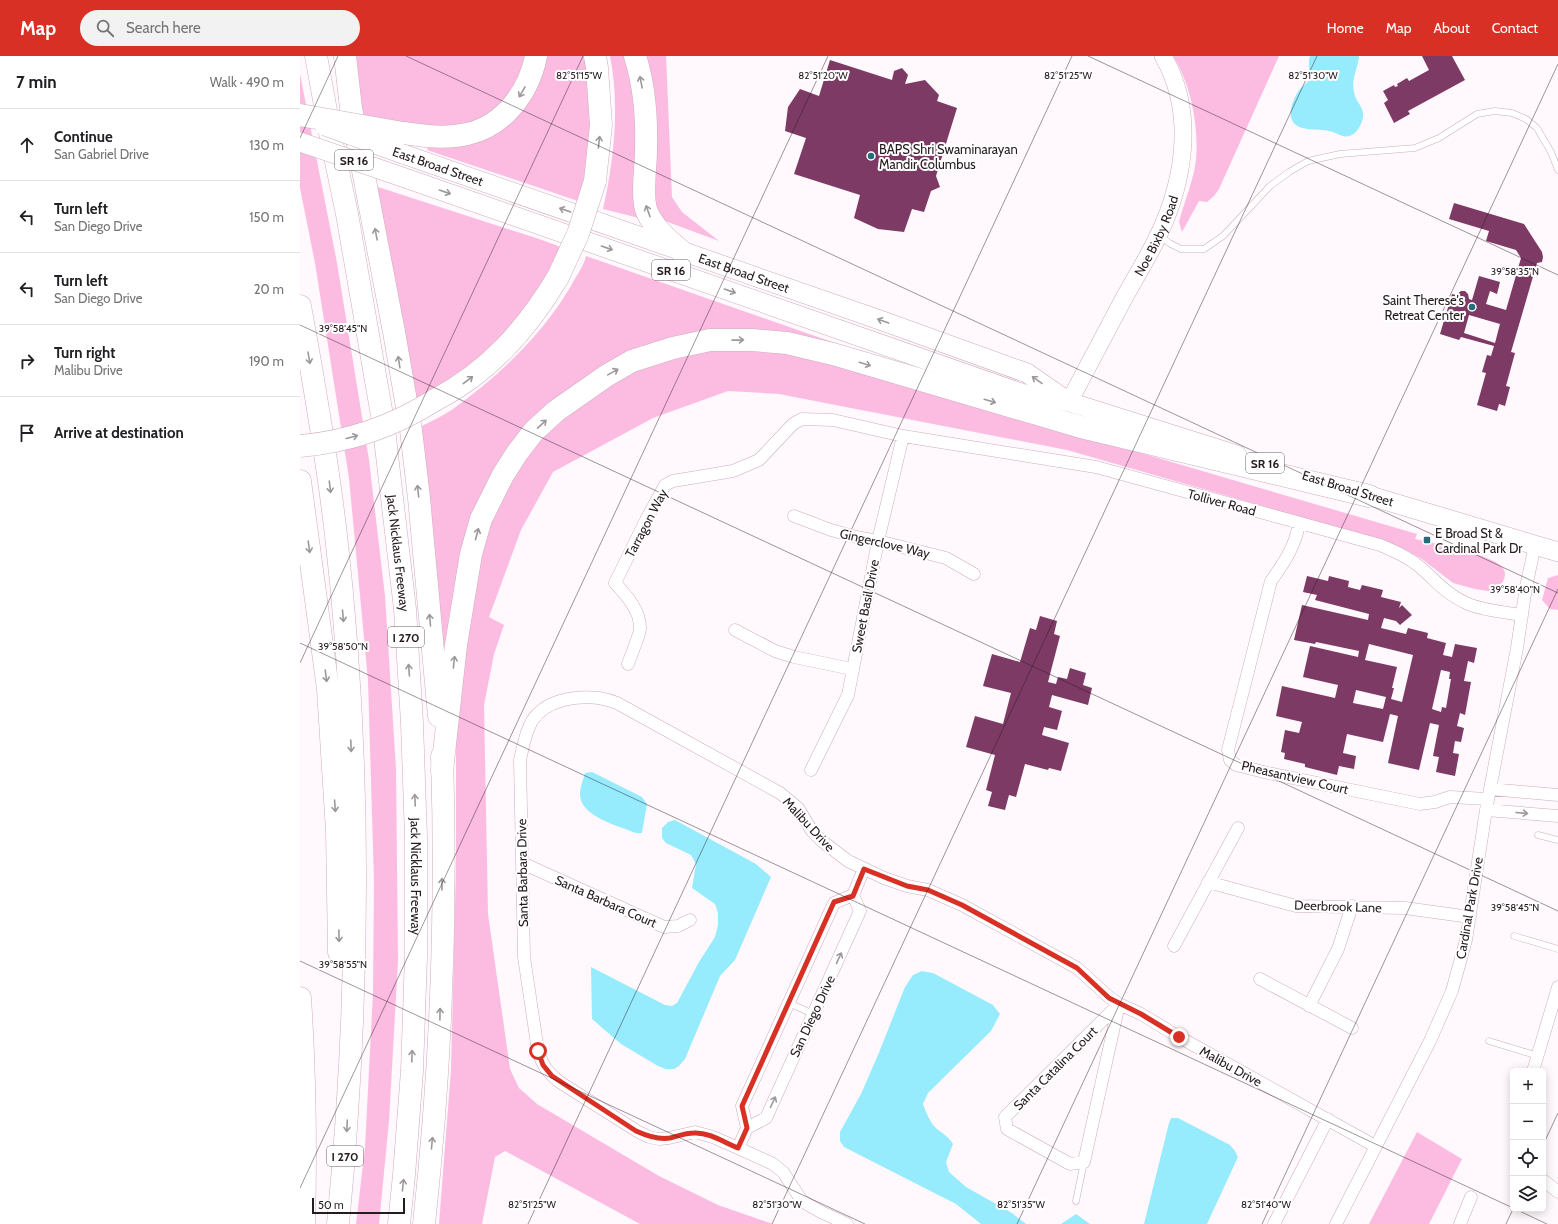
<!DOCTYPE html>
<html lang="en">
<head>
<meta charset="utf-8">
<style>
	body { margin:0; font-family:Cabin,sans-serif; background:#f2f2f2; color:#202124 }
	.controls { position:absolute; right:12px; bottom:12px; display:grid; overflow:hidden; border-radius:6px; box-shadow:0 2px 10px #0003 }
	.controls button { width:36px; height:36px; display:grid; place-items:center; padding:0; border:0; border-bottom:1px solid #e0e0e0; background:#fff; color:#202124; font:20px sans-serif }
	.scale { position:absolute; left:12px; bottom:10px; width:93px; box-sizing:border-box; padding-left:4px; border:2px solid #261b21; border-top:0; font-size:11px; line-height:14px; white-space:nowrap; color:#261b21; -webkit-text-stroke:3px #fff; paint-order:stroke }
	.stop { position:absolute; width:12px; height:12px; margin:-9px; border:3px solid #d93025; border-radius:50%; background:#fff }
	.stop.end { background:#d93025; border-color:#fff; box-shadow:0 1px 4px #0008 }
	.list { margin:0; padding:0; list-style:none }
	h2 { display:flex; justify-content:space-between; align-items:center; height:52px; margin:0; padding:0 16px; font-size:17px }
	h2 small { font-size:13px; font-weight:400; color:#757577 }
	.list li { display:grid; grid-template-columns:26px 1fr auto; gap:12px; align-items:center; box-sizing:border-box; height:72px; padding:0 16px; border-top:1px solid #e0e0e0 }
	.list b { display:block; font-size:15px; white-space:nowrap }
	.list p { margin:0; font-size:13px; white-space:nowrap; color:#757577 }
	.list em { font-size:13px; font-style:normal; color:#757577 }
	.icon { flex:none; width:22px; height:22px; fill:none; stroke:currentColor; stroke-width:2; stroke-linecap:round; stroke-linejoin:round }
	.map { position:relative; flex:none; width:1258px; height:1168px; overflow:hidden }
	header { display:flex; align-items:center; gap:24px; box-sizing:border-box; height:56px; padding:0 20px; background:#d93025; color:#fff }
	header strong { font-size:19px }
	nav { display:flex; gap:22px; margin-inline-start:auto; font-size:14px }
	.search { width:280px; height:36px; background:#f2f2f2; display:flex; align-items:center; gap:10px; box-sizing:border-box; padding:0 14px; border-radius:22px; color:#757577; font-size:15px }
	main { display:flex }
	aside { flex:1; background:#fff }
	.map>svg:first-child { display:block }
	.green { fill:#fcbce1 }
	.water { fill:#96ebfd }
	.building { fill:#7d3a64; fill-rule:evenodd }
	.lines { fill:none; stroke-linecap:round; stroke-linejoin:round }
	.lane-casing { stroke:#ccadbe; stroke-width:7 }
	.street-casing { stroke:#ccadbe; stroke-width:13 }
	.secondary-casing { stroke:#ccadbe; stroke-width:18 }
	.primary-casing { stroke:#ccadbe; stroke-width:20 }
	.highway-casing { stroke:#ccadbe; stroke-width:23 }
	.lane { stroke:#fff; stroke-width:6 }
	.street { stroke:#fff; stroke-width:12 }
	.secondary { stroke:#fff; stroke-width:17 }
	.primary { stroke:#fff; stroke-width:19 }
	.highway { stroke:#fff; stroke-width:22 }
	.primary-bridge-casing { stroke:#ccadbe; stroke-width:20; stroke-linecap:butt }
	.highway-bridge-casing { stroke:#ccadbe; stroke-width:23; stroke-linecap:butt }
	.primary-bridge { stroke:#fff; stroke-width:19 }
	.highway-bridge { stroke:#fff; stroke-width:22 }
	.oneway { stroke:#9d989b }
	.route { stroke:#d93025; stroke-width:5 }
	.ticks { fill:none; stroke:#261b21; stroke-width:1; stroke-opacity:0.45 }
	.poi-dot { fill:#266d7a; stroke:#fff; stroke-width:1.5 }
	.labels { text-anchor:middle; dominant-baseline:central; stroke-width:4; stroke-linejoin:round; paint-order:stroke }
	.shield { fill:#fff; stroke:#675f64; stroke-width:1 }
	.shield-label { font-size:12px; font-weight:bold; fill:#261b21 }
	.poi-label { font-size:13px; fill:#261b21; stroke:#fff; text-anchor:start }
	.street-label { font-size:13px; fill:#261b21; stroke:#fff }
	.ticks-label { font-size:10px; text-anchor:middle; fill:#261b21; stroke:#fff; stroke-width:4; stroke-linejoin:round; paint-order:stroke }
</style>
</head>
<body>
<header>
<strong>Map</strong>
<div class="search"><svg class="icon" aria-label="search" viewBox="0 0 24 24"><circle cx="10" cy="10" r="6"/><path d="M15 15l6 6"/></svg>Search here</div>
<nav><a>Home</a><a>Map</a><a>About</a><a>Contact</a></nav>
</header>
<main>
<aside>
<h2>7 min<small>Walk · 490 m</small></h2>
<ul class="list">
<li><svg class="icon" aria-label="ahead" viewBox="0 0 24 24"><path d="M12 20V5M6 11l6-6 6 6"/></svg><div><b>Continue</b><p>San Gabriel Drive</p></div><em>130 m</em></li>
<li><svg class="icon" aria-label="left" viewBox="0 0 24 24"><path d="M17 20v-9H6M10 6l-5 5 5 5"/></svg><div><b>Turn left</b><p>San Diego Drive</p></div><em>150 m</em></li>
<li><svg class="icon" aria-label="left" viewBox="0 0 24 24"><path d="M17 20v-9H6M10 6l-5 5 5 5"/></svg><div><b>Turn left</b><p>San Diego Drive</p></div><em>20 m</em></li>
<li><svg class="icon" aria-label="right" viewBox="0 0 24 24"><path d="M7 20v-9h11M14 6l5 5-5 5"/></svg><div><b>Turn right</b><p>Malibu Drive</p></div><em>190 m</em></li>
<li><svg class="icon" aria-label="arrive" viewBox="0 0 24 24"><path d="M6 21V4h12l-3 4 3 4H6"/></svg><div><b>Arrive at destination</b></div></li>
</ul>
</aside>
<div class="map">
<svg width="1258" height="1168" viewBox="0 0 1258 1168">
	<rect width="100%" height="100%" fill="#fff8fc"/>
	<!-- green -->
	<path class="green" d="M55 0H225L222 18 209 41 186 62 137 75 62 59Z
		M244 0H287L292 47 286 113 278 145 127 94 128 91 169 87Z
		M310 0H327L334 28 339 162 303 153C314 105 320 49 310 0Z
		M344 0H366L372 141 382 156 419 185 365 165 353 150Z
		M873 0H979L919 133 914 140 907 146 899 145 882 176 879 166C884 145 894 125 896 103 899 71 891 28 873 0Z
		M0 18 37 207 69 404 85 540 96 713 98 905 89 1065 79 1168H56L65 1092 73 937 74 825 68 624 49 422 15 207 0 132Z
		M75 130 239 183 261 191 252 213 217 264 196 286 172 309 117 344Z
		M286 200 581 303 521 289H363L200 409 149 597 143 598 120 371C131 365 143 360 153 353 199 320 242 279 271 230 276 220 284 210 286 200Z
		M442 292 500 297 1117 478 1115 483C1133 487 1194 499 1203 512 1209 521 1200 531 1194 536L1175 533 1153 527 1122 503 1100 491 959 449 767 394 479 338 428 335 353 362 253 416 221 474 189 561 204 569 194 598 184 649 188 858 210 1013 219 1032 237 1048 359 1120 418 1149 473 1168H340L205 1095 195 1101 182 1168H139L151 1014 156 808V659L168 558 191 463 230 393 258 363 322 319 382 298Z
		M1258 519V554L1250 553 1242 544 1248 522Z
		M1117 1076 1162 1103 1129 1168H1069Z"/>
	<!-- water -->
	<path class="water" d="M1010 0H1059C1058 13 1051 22 1054 36 1056 49 1069 52 1060 70 1058 74 1054 79 1049 80 1042 82 1036 76 1029 75 1018 72 994 77 991 61 989 53 995 39 1000 33 1003 30 1007 27 1009 24 1011 20 1007 8 1010 0Z
		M292 716 342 741 347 748 342 777H336C319 770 281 761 280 739 280 732 283 724 285 717Z
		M375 764 456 808 471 821 435 904 420 920 385 1003 379 1010 374 1013H366L358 1010 321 988 292 963 291 911 365 949 372 950 377 947 399 906 415 881 418 869V857L415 848 392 832 396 808 391 799 366 787 362 782V772L368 766Z
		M622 915 633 917 693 949 700 958 691 975 628 1037 623 1048C626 1056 630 1067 637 1073 643 1078 648 1080 653 1088L646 1106 649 1116 666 1131 712 1157 726 1168H681L656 1148 544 1091 540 1085V1076L561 1038 578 999 605 931 613 919Z
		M871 1062H878L930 1089 935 1095 938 1101 907 1168H844L869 1067Z
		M776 1158 790 1168H761Z"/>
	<!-- building -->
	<path class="building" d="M1122 0H1152L1165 24 1108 55 1110 58 1094 67 1084 47 1088 44 1083 35 1094 29 1095 31 1098 30 1097 28 1107 22 1109 25 1129 14Z
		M530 4 592 24 594 15 602 12 608 19 605 28 625 24 639 39 637 45 657 52 636 120 640 131 631 135 624 156 612 153 604 176 578 173 554 162 560 139 494 118 506 82 485 75 488 51 500 33 519 40Z
		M1154 147 1224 168 1242 196 1243 201 1242 206 1237 207 1211 296 1215 297 1206 330 1210 331 1205 350 1199 348 1197 355 1177 349 1186 317 1182 316 1187 299 1191 300 1194 290 1161 281 1159 284 1140 278 1152 238 1156 239 1161 235H1165L1168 238 1169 243 1172 244 1179 220 1200 226 1197 238 1190 235 1186 248 1206 254 1221 202 1216 194 1186 185 1189 175 1149 163ZM1169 259 1200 268 1195 287 1164 277Z
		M1007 520 1028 525 1029 520 1049 525 1048 531 1060 534 1062 529 1083 534 1081 541 1101 546 1099 552 1102 549 1112 559 1100 569 1096 565 1084 562 1081 572 1106 578 1108 572 1128 577 1127 582 1146 587 1143 599 1152 601 1155 588 1177 592 1174 607 1168 605 1164 625 1171 626 1165 659 1160 657 1157 670 1164 672 1161 686 1155 685 1153 697 1159 698 1155 720 1136 716 1139 701 1133 700 1139 669 1130 667 1119 714 1088 707 1098 660 1090 658 1083 686 1047 678 1043 697 1056 700 1054 713 1039 710 1037 719 1005 711V708L984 703 985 697 981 696 985 674 999 677 1002 666 976 660 982 630 1035 642 1038 629 1003 621 1010 590 1058 601 1059 595 1016 586 1015 588 994 584 1002 549 1068 564 1069 558 1015 544 1017 539 1003 536ZM1069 588 1113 599 1102 646 1091 643 1094 632H1092L1097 611 1065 604ZM1141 614 1150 616 1149 623H1151L1146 652 1142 651 1141 656 1132 653ZM1056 634 1086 641 1083 653 1053 647Z
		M740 560 757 565 754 578 760 580 748 626 756 628 758 621 767 623 770 612 786 617 783 629 792 632 788 649 752 639 749 651 762 655 757 674 744 671 742 679 769 687 761 715 749 712 748 714 725 708 716 741 709 739 705 754 688 750 692 736 686 734 695 699 666 691 675 660 703 668 711 637 683 630 692 598 720 606 730 572 736 574Z"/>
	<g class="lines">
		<!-- lane casing -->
		<g class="lane-casing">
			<path id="lane" d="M860 179 869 187 881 193H904L923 180 970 130 989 116 1008 105 1040 98 1115 92 1139 82 1177 58 1195 55 1212 57 1226 63 1237 72 1251 96 1258 114
				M1238 779 1258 784
				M1214 880 1258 893
				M489 947 513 958
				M1189 985 1238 1000
				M776 1145 784 1106"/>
		</g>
		<!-- street casing -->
		<g class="street-casing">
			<path id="street" d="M494 460 531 474 556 481 578 485 646 502 674 518
				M999 467C996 489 984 507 971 525L928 694 930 704 936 709 968 717 1120 748 1135 746 1150 741 1188 743
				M435 574 475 595 494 601 552 613
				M328 608C331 599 339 581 340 573 341 555 326 539 315 527L346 464 365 429 373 425 433 415 459 404 493 368 502 363 533 364 603 380 796 411 1080 489C1094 495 1108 501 1120 511 1136 525 1147 539 1168 548 1185 555 1205 556 1222 559
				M511 714 548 639 578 485 603 380
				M1190 733 1258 739
				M1186 754 1258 760
				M222 807 364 871 378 870 390 864
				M908 826 996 850 1105 852 1170 861
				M874 890 938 772
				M960 923 1052 972
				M819 948 784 1106 770 1108 707 1073 705 1061Z
				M1009 950 1038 893 1052 850
				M1233 1015 1258 931
				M447 1072 466 1062 560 855 553 839
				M438 1092 447 1072 442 1050 534 847 553 839 564 813
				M1243 1124 1258 1136
				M547 1168 521 1156 502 1145 483 1116 473 1108 438 1092 413 1081 395 1076 369 1082 359 1083 349 1081 337 1075 261 1027C248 1017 243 1011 238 995L224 901 220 704C223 691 225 677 232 665 245 644 276 639 299 642 305 643 312 645 317 647L480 737 498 752 512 775 522 785 548 805 584 822 607 830 628 834 662 849 777 912 809 941 819 948 841 958 879 981 1075 1090
				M974 1168 1028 1063
				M1036 1168 1130 985 1152 935 1166 884 1186 754 1217 592 1226 531 1235 489
				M1160 1168 1171 1141"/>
		</g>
		<!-- secondary casing -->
		<g class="secondary-casing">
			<g id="secondary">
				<path id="s1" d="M769 346C787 312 805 278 823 244 835 222 849 200 859 178 885 123 895 55 863 0"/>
			</g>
		</g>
		<!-- primary casing -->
		<g class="primary-casing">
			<g id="primary">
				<path id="s2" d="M103 98 577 263 727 317 763 342"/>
				<path d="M108 123 721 337 769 346 937 399"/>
				<path d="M1054 435 1258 496"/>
			</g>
		</g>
		<!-- highway casing -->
		<g class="highway-casing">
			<g id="highway">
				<path id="s3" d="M16 0 31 82 47 158 83 365 105 553 112 667 116 782V901L112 1015 104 1119 99 1168"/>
				<path d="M45 0 51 52 94 276 111 374 119 442 139 660"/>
				<path d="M335 0C345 31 347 63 346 95 346 110 341 143 347 156 354 172 368 184 381 195"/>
				<path d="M103 77C124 80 146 83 167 78 204 70 229 36 236 0"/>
				<path d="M295 125 301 69 297 12 295 0"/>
				<path d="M0 250C14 326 27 402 36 479 62 707 60 940 38 1168"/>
				<path d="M135 344C189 316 227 273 258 221"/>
				<path d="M0 425 28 633 37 775 39 896"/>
				<path d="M142 715 156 589 171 498 181 463 203 419 217 397 234 375 256 355 306 320 332 305 373 292 410 284H452L487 287 533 298 781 371 1069 440"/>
				<path d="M0 942C5 1017 6 1093 4 1168"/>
				<path d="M124 1168C141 1013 147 856 142 700"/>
			</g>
		</g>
		<!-- lane -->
		<use href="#lane" class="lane"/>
		<!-- street -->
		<use href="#street" class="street"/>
		<!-- secondary -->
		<use href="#secondary" class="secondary"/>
		<!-- primary -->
		<use href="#primary" class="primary"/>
		<!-- highway -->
		<use href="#highway" class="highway"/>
		<!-- primary-bridge casing -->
		<g class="primary-bridge-casing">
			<path id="primary-bridge" d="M25 70 103 98
				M0 86 108 123"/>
		</g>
		<!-- highway-bridge casing -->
		<g class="highway-bridge-casing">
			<path id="highway-bridge" d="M0 59 103 77
				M258 221 278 178 295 125
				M0 390C48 386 94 370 135 344"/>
		</g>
		<!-- primary-bridge -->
		<use href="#primary-bridge" class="primary-bridge"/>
		<!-- highway-bridge -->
		<use href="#highway-bridge" class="highway-bridge"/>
	</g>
	<!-- one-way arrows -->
	<defs><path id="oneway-shaft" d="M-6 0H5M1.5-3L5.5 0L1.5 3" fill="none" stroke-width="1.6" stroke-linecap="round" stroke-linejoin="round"/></defs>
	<g class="oneway">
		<use href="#oneway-shaft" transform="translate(341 26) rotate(-101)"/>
		<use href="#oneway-shaft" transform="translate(222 36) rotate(120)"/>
		<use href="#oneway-shaft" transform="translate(299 86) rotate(-84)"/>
		<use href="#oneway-shaft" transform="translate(145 136) rotate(19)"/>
		<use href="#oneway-shaft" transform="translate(265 154) rotate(-161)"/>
		<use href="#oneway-shaft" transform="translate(348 155) rotate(-110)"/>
		<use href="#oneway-shaft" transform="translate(76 178) rotate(-101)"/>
		<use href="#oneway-shaft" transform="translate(307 192) rotate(19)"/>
		<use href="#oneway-shaft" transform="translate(430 235) rotate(19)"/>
		<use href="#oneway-shaft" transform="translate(583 265) rotate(-160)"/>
		<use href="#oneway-shaft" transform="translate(438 284) rotate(-1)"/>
		<use href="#oneway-shaft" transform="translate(9 302) rotate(80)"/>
		<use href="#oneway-shaft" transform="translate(99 306) rotate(-99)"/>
		<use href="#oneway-shaft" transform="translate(565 308) rotate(17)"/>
		<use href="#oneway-shaft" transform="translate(313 316) rotate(-29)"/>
		<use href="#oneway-shaft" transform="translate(168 324) rotate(-37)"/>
		<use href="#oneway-shaft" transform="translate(737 324) rotate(-145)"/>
		<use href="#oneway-shaft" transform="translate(690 345) rotate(16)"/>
		<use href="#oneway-shaft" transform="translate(242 368) rotate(-43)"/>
		<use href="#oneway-shaft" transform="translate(52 381) rotate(-15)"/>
		<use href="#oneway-shaft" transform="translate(30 431) rotate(83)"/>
		<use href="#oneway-shaft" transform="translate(118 435) rotate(-97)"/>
		<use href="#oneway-shaft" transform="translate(177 478) rotate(-75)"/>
		<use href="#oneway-shaft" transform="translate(9 491) rotate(82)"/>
		<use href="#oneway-shaft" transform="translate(43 560) rotate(85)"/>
		<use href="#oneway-shaft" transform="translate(130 564) rotate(-95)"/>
		<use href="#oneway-shaft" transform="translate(154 606) rotate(-84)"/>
		<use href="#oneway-shaft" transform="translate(109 614) rotate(-94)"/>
		<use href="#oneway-shaft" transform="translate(26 620) rotate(82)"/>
		<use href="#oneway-shaft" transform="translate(51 690) rotate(88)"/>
		<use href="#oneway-shaft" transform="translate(115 744) rotate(-92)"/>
		<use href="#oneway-shaft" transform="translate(35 750) rotate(86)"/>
		<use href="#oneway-shaft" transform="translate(1222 757) rotate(5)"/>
		<use href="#oneway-shaft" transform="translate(142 828) rotate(-90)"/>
		<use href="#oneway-shaft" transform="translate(39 880) rotate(89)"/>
		<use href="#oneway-shaft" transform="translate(539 902) rotate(-65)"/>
		<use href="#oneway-shaft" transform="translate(140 958) rotate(-89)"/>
		<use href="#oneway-shaft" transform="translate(112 1000) rotate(-88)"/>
		<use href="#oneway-shaft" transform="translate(473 1046) rotate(-65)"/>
		<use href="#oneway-shaft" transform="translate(47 1070) rotate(93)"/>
		<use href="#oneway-shaft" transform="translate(132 1087) rotate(-85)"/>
		<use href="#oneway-shaft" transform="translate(103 1129) rotate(-84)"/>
	</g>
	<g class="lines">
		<!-- route -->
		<path class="route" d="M238 995 243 1009 252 1020 336 1075C347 1080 358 1084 370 1082 378 1080 386 1077 394 1077 409 1076 425 1087 438 1092L447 1072 442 1050 534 846 553 840 564 813 607 830 628 834 662 849 777 912 809 942 841 958 879 981"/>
	</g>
	<!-- ticks -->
	<path class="ticks" d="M106 0 1258 537M788 0 1258 219M0 82 38 0M0 269 1258 855M0 587 1213 1152M0 607 283 0M0 905 565 1168M1243 1089 1258 1057M0 1132 528 0M1215 1153 1247 1168M228 1168 772 0M472 1168 1017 0M717 1168 1258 8M962 1168 1258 533M1206 1168 1213 1153"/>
	<!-- markers -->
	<g class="poi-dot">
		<circle cx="571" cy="100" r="4"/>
		<circle cx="1172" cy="251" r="4"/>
		<rect x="1123" y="480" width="8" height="8" rx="2"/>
	</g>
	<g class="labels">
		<!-- shield labels -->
		<g class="shield">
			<rect x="35" y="94" width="38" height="20" rx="3"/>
			<rect x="352" y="204" width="38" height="20" rx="3"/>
			<rect x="946" y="397" width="38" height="20" rx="3"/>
			<rect x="88" y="571" width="36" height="20" rx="3"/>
			<rect x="27" y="1090" width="36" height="20" rx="3"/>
		</g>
		<g class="shield-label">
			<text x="54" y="104">SR 16</text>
			<text x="371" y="214">SR 16</text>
			<text x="965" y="407">SR 16</text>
			<text x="106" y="581">I 270</text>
			<text x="45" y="1100">I 270</text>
		</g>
		<!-- poi labels -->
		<g class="poi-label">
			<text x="579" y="93">BAPS Shri Swaminarayan<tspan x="579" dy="15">Mandir Columbus</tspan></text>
			<text x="1164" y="244" text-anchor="end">Saint Therese's<tspan x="1164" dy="15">Retreat Center</tspan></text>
			<text x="1135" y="477">E Broad St &amp;<tspan x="1135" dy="15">Cardinal Park Dr</tspan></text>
		</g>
		<!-- street labels -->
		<g class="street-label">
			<text transform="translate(138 110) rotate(19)">East Broad Street</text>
			<text stroke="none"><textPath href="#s1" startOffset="188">Noe Bixby Road</textPath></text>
			<text stroke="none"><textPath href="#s2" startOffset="361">East Broad Street</textPath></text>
			<text transform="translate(1048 432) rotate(17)">East Broad Street</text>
			<text transform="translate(922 446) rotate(15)">Tolliver Road</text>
			<text transform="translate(346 467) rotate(-62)">Tarragon Way</text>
			<text transform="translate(585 487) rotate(13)">Gingerclove Way</text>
			<text stroke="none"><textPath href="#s3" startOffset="504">Jack Nicklaus Freeway</textPath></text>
			<text transform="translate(565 550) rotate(-79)">Sweet Basil Drive</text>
			<text transform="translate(995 721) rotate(13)">Pheasantview Court</text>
			<text transform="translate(509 768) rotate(47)">Malibu Drive</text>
			<text transform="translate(222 817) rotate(-91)">Santa Barbara Drive</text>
			<text stroke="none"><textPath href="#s3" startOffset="828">Jack Nicklaus Freeway</textPath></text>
			<text transform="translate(306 845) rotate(24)">Santa Barbara Court</text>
			<text transform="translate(1038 850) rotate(2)">Deerbrook Lane</text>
			<text transform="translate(1169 852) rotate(-80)">Cardinal Park Drive</text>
			<text transform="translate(512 960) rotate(-65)">San Diego Drive</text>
			<text transform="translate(931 1010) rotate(29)">Malibu Drive</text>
			<text transform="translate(755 1012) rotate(-45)">Santa Catalina Court</text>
		</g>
	</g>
	<g class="ticks-label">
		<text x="279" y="23">82°51'15"W</text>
		<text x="523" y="23">82°51'20"W</text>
		<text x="768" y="23">82°51'25"W</text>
		<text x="1013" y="23">82°51'30"W</text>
		<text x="1215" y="219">39°58'35"N</text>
		<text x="43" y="276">39°58'45"N</text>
		<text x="1215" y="537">39°58'40"N</text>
		<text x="43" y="594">39°58'50"N</text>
		<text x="1215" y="855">39°58'45"N</text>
		<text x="43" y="912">39°58'55"N</text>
		<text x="232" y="1152">82°51'25"W</text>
		<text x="477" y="1152">82°51'30"W</text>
		<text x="721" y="1152">82°51'35"W</text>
		<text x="966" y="1152">82°51'40"W</text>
	</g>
</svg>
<div class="controls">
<button>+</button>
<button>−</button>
<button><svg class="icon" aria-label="locate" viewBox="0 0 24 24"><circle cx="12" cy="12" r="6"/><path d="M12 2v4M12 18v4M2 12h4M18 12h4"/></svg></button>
<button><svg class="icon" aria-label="layers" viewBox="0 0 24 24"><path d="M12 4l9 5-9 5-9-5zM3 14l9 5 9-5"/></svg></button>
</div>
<div class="scale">50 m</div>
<div class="stop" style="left:238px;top:995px"></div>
<div class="stop end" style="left:879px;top:981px"></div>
</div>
</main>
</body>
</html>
